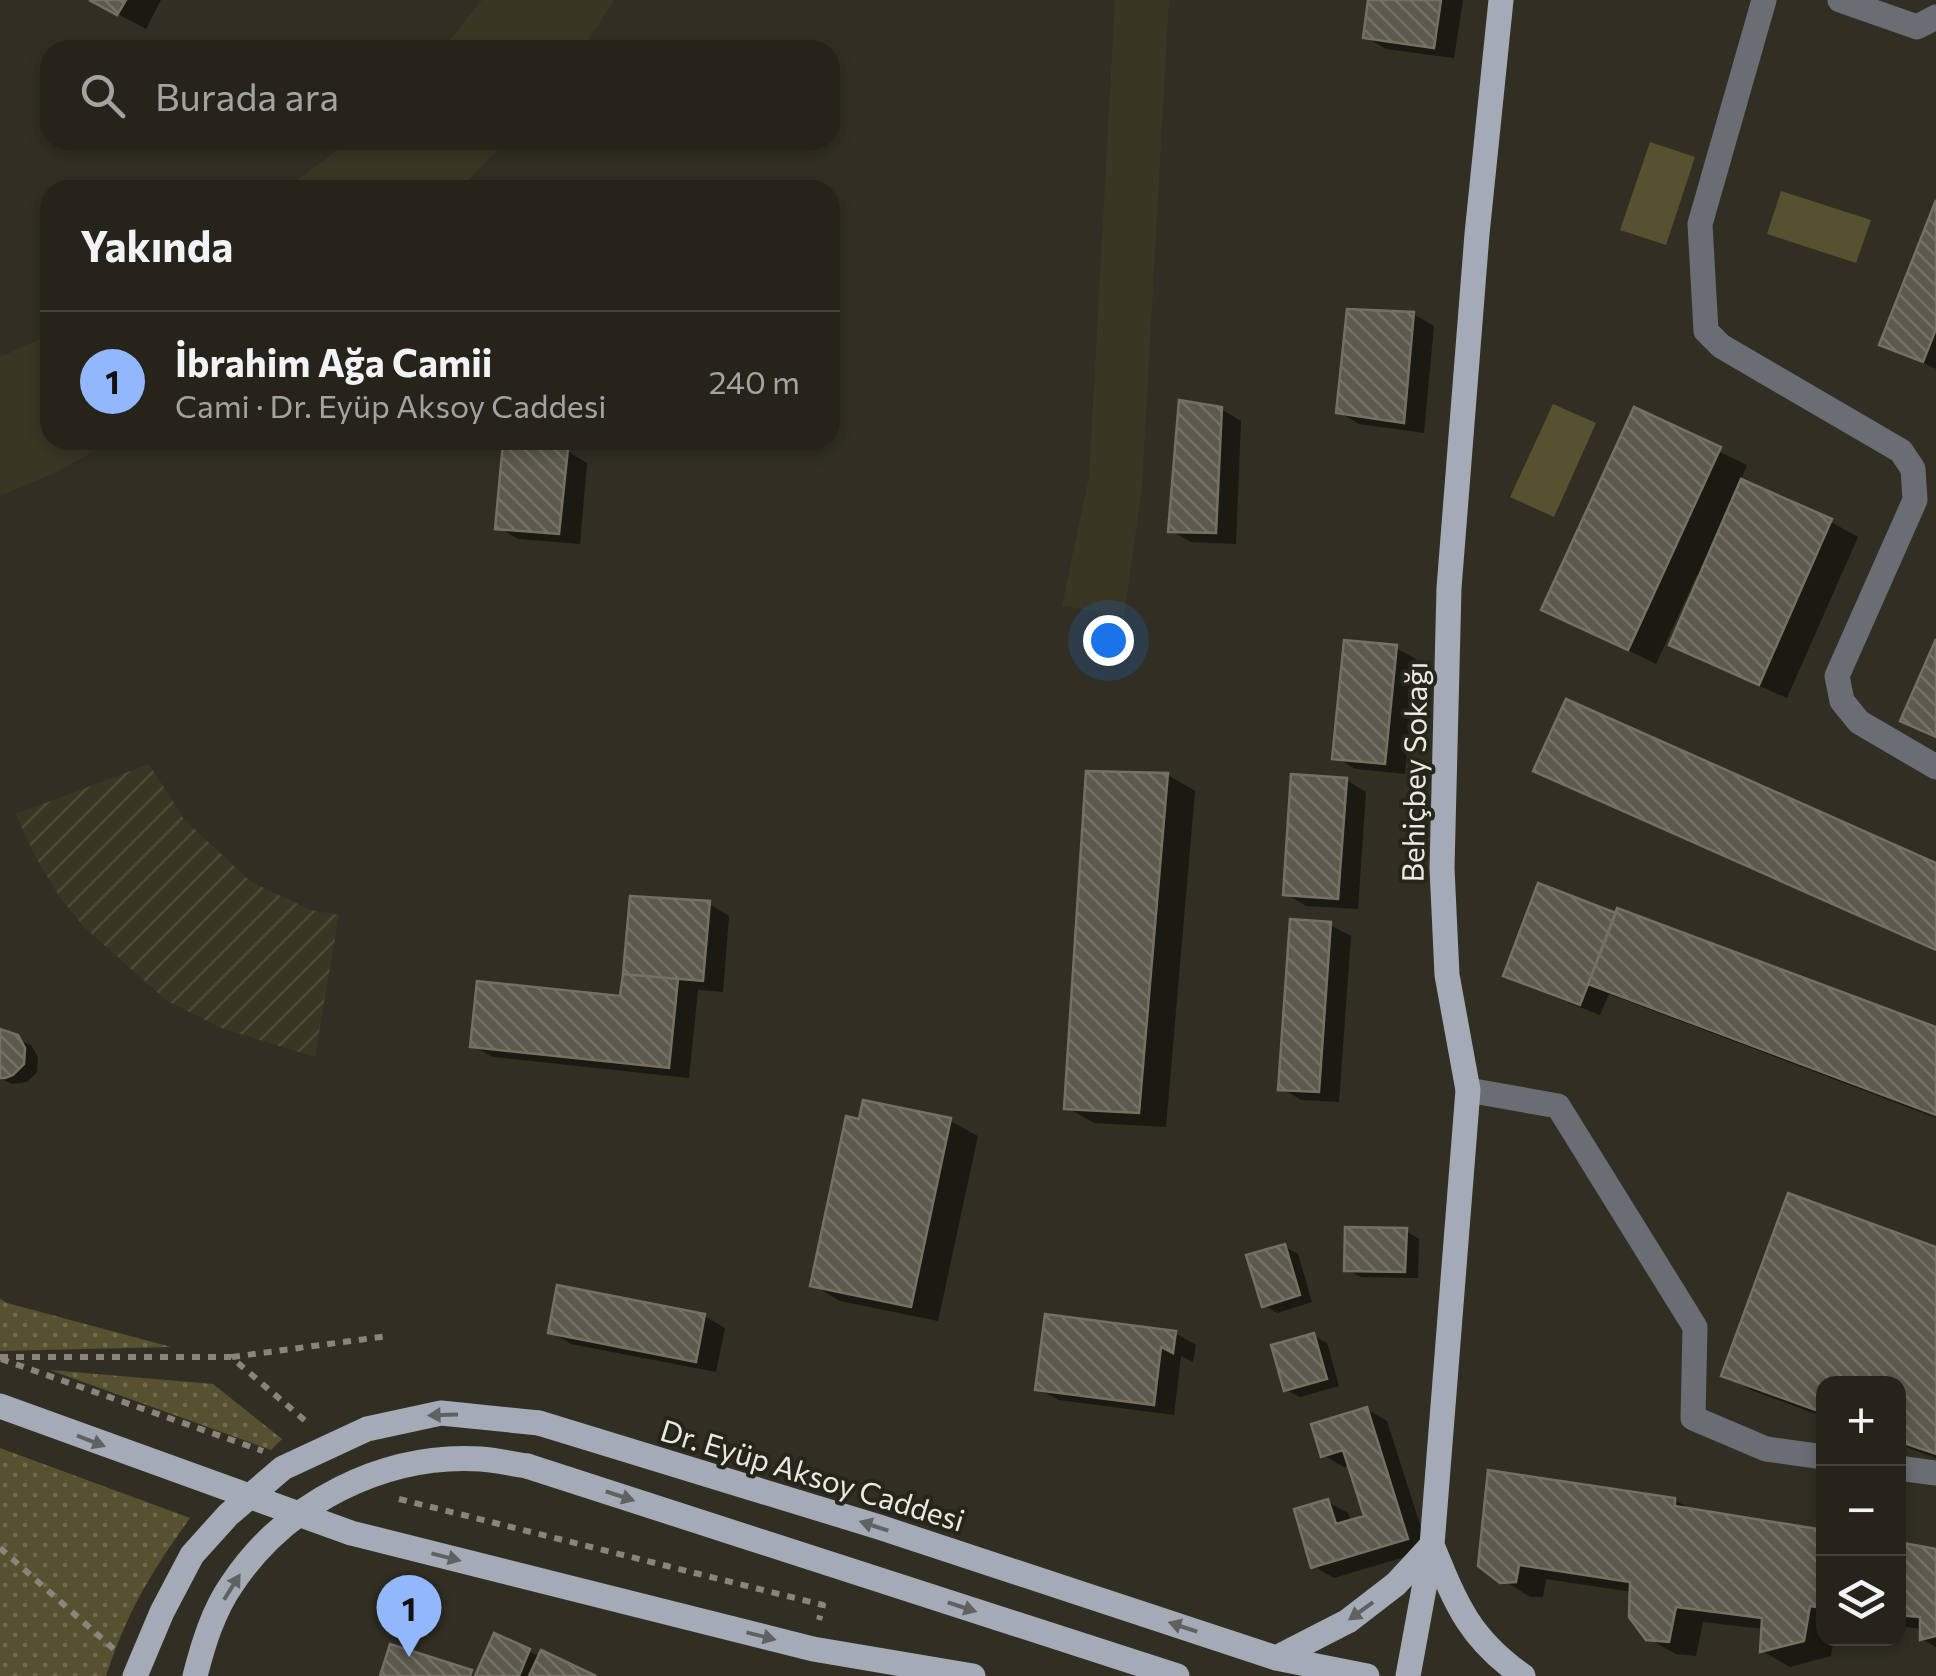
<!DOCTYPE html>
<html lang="tr">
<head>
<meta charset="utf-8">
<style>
	body { margin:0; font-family:Commissioner,sans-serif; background:#2d2b23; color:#f1f3f6 }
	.controls { position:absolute; right:30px; bottom:30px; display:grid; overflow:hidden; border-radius:20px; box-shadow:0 5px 15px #0003 }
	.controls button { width:90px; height:90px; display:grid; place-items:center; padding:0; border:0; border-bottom:2px solid #424039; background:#25231a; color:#f1f3f6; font:50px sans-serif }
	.you { position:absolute; left:1108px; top:640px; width:35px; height:35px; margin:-25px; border:8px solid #fff; border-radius:50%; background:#1a73e8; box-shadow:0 0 0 15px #1a73e833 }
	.badge { display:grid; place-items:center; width:65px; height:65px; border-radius:50%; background:#93b7fd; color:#111; font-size:32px; font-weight:700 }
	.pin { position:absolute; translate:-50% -82px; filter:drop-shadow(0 2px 5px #0008) }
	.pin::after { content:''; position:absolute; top:52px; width:35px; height:30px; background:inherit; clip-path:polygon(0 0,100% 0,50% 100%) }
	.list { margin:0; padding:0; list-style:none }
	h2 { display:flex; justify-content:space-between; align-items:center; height:130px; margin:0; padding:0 40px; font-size:42px }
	h2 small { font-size:32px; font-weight:400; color:#a3a4a2 }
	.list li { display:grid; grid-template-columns:65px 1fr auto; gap:30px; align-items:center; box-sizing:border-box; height:140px; padding:0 40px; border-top:2px solid #424039 }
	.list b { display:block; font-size:38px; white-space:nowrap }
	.list p { margin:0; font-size:32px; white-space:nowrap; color:#a3a4a2 }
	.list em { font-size:32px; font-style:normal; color:#a3a4a2 }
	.icon { flex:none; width:55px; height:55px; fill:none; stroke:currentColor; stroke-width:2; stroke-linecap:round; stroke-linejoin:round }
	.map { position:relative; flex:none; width:1936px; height:1676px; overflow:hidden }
	.search { position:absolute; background:#25231a; box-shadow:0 5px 15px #0003; left:40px; top:40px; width:800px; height:110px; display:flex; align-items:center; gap:25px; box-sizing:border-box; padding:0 35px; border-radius:30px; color:#a3a4a2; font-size:38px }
	.panel { position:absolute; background:#25231a; box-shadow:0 5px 15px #0003; left:40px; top:180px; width:800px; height:270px; border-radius:30px }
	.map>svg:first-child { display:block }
	.built { fill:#3a3624 }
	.industrial { fill:url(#industrial-furrows) }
	.grass { fill:url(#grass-dots) }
	.green { fill:#585130 }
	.shadow { fill:#0007 }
	.building { fill:url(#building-back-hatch); stroke:#747164; stroke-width:2.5 }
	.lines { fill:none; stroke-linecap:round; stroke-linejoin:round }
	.path { stroke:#88867c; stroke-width:6; stroke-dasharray:8 8; stroke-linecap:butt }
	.minor { stroke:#6a6d73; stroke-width:25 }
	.major { stroke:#a5abb6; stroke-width:25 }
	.major-bridge { stroke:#a5abb6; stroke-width:25 }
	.oneway { fill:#606160 }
	.labels { text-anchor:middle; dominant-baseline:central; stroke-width:8; stroke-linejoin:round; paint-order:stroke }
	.street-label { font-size:30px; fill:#ebeae2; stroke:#272519 }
</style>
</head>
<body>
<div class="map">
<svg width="1936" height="1676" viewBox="0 0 1936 1676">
	<defs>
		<pattern id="industrial-furrows" width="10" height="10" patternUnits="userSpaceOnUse" patternTransform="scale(2.5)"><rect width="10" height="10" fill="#3a3624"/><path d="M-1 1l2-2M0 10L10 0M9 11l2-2" fill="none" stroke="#4d4a39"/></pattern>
		<pattern id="grass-dots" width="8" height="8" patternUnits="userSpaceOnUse" patternTransform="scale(2.5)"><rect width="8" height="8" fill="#585130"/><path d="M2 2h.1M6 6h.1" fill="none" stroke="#706a4e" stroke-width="1.8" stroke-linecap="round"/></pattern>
		<pattern id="building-back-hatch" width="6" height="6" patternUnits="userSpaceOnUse" patternTransform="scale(2.5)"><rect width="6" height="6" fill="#5c5a4d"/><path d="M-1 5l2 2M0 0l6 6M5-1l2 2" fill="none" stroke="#747266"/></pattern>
	</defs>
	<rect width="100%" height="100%" fill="#312f23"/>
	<!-- built -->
	<path class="built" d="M482 0H614L582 50H442Z
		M1115 0H1169L1142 488 1124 616 1062 606 1089 477Z
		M351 140H507L459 190H284Z
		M50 335V440H114L57 472 0 496V357Z"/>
	<!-- industrial -->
	<path class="industrial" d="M149 764 184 819 251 882 311 910 339 915 315 1057 221 1028 167 1001 84 927 59 896 35 856 16 814Z"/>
	<!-- grass -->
	<path class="grass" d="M0 1299 7 1303 171 1347 0 1351Z
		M50 1370 213 1384 282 1439 271 1450Z
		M0 1448 190 1518C150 1574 128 1610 106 1676H0Z"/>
	<!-- green -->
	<path class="green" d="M1650 142 1695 157 1666 245 1620 230Z
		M1781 191 1871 220 1856 263 1767 234Z
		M1553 404 1596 423 1554 517 1510 497Z"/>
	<!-- shadow -->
	<path class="shadow" d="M92 0H161L146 29Z
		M1371 0H1463L1454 58 1386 49 1366 37Z
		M1936 207V369L1882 344Z
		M1413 314 1434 326 1424 433 1359 424 1339 412Z
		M1221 409 1241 421 1236 544 1191 542 1170 530Z
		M1635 411 1747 465 1740 482 1831 522 1858 537 1787 698 1699 660 1672 644 1701 577 1697 575 1656 664 1544 609Z
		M567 451 587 463 580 544 518 539 498 527Z
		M1396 648 1416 659 1405 774 1356 769 1335 757Z
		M1537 770 1936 866V951L1564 786Z
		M1168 775 1195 791 1166 1127 1094 1123 1066 1107Z
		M1346 780 1366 792 1358 909 1306 906 1286 894Z
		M1540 887 1936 1030V1118L1609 994 1600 1015 1526 986 1506 975Z
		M633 898 709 904 729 916 723 992 698 990 689 1078 493 1057 473 1046 622 998Z
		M1330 925 1351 936 1339 1102 1301 1100 1281 1088Z
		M0 1032 31 1045 38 1057 37 1072 27 1082 12 1084 0 1078Z
		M950 1121 978 1136 938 1321 840 1301 813 1285 861 1122Z
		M1406 1231 1419 1239 1418 1278 1360 1277 1347 1269Z
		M1284 1246 1298 1254 1312 1302 1277 1313 1264 1305Z
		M1936 1250V1458L1898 1444V1384H1824V1417L1751 1390 1724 1375Z
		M704 1316 725 1328 716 1372 571 1344 551 1332Z
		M1175 1333 1196 1345 1193 1362 1181 1356 1174 1415 1059 1400 1038 1389Z
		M1314 1336 1327 1343 1339 1386 1300 1397 1286 1390Z
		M1366 1409 1387 1421 1428 1550 1334 1578 1313 1566 1328 1502 1348 1513 1351 1522 1367 1517 1351 1465 1344 1467 1323 1455Z
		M1675 1500 1694 1511 1824 1533V1638H1834L1831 1656 1790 1667 1762 1651 1764 1629 1703 1622 1696 1656 1676 1654 1647 1638 1632 1592 1546 1579 1543 1597H1530L1481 1565Z
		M1898 1545 1936 1551V1647L1922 1639V1629L1898 1626Z
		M495 1636 541 1657 590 1676H478Z"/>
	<!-- building -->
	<path class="building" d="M89 0H126L117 15Z
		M1368 0H1441L1434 48 1363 38Z
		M1936 200V329L1923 362 1879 345Z
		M1347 309 1414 312 1404 423 1336 413Z
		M1179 400 1222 407 1216 533 1168 532Z
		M1634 407 1721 447 1628 650 1541 610Z
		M503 443 568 449 559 534 495 529Z
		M1741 479 1832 519 1759 685 1669 645Z
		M1936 639V737L1900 721Z
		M1344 640 1397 645 1385 764 1332 759Z
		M1566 699 1936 863V950L1533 771Z
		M1086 771 1168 773 1139 1113 1064 1109Z
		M1291 774 1347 778 1338 899 1283 895Z
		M1538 883 1616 913 1580 1005 1503 976Z
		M630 896 710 901 703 981 623 974Z
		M1617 908 1936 1027V1115L1588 984Z
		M1290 919 1331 922 1319 1092 1278 1090Z
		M623 974 678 979 669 1068 470 1047 477 981 620 996Z
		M0 1029 18 1035 25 1048 24 1064 13 1075 5 1078H0Z
		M863 1100 951 1118 911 1307 810 1286 846 1116 859 1119Z
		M1788 1193 1936 1247V1454L1898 1441V1384H1824V1413L1721 1376Z
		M1345 1227 1407 1228 1405 1272 1344 1271Z
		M1285 1244 1300 1295 1262 1307 1246 1255Z
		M557 1285 705 1314 696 1362 548 1333Z
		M1045 1314 1176 1331 1173 1353 1161 1347 1154 1405 1035 1390Z
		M1314 1333 1327 1379 1284 1391 1271 1345Z
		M1367 1407 1408 1539 1311 1568 1294 1509 1328 1499 1336 1524 1364 1516 1343 1450 1321 1457 1311 1424Z
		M1488 1470 1675 1498V1506L1824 1530V1608L1810 1606 1804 1641 1760 1652 1762 1618 1676 1607 1669 1642 1646 1640 1629 1617 1630 1582 1519 1565 1516 1582 1500 1583 1478 1566Z
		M1898 1542 1936 1549V1636L1920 1640V1617L1898 1615Z
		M494 1633 530 1649 519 1676H475Z
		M390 1644 472 1670 470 1676H380Z
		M541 1650 596 1676H529Z"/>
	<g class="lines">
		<!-- path -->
		<path class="path" d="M0 1357H231L309 1424
			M232 1357 388 1336
			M1 1359 263 1451
			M399 1499 823 1605 819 1620
			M0 1548 116 1651"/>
		<!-- minor -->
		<path class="minor" d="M1764 0 1700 224 1706 331 1721 346 1901 451 1913 469 1915 500 1837 676 1842 701 1859 722 1936 767
			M1840 0 1917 27 1936 17
			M1468 1090 1558 1106 1695 1327 1693 1418 1766 1449 1824 1457
			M1898 1468 1936 1473"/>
		<!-- major -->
		<path class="major" d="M0 1406 351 1533 813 1649 973 1676
			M539 1423 879 1527 1276 1658 1367 1676
			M527 1466 1177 1676
			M1432 1545C1456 1604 1469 1638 1523 1676
			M1276 1658 1348 1621 1396 1584 1432 1545
			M1408 1676 1432 1545 1468 1090 1447 975 1442 868 1449 588 1477 234 1501 0"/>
		<!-- major-bridge -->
		<path class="major-bridge" d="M135 1676 162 1612 192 1555 228 1515 283 1468 367 1429 441 1413 539 1423
			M195 1676C203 1645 213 1611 232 1584 286 1503 383 1453 481 1459 496 1460 512 1464 527 1466"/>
	</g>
	<!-- one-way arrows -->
	<defs><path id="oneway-solid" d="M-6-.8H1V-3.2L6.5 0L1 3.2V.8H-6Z" transform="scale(2.5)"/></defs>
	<g class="oneway">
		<use href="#oneway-solid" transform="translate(443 1415) rotate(178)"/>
		<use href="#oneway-solid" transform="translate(91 1441) rotate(21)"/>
		<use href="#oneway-solid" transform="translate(620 1496) rotate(18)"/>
		<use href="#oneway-solid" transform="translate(874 1526) rotate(-162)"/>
		<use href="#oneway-solid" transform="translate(446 1557) rotate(14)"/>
		<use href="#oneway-solid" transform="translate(232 1587) rotate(-58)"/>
		<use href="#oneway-solid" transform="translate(962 1607) rotate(18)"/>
		<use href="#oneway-solid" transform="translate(1361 1611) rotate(144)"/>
		<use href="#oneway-solid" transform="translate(1183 1627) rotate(-162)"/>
		<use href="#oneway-solid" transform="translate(761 1636) rotate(14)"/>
	</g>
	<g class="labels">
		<!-- street labels -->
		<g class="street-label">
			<text transform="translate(1413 772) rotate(-89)">Behiçbey Sokağı</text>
			<text transform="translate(813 1474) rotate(17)">Dr. Eyüp Aksoy Caddesi</text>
		</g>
	</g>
</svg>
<div class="controls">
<button>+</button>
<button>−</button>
<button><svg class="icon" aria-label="layers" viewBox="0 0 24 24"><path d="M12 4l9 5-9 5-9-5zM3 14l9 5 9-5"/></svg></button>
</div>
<div class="you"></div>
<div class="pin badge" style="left:409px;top:1657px">1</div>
<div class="search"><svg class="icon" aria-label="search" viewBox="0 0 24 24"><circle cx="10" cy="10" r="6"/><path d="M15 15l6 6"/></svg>Burada ara</div>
<section class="panel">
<h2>Yakında<small></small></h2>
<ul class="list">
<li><span class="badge">1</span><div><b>İbrahim Ağa Camii</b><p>Cami · Dr. Eyüp Aksoy Caddesi</p></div><em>240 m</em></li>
</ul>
</section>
</div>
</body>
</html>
